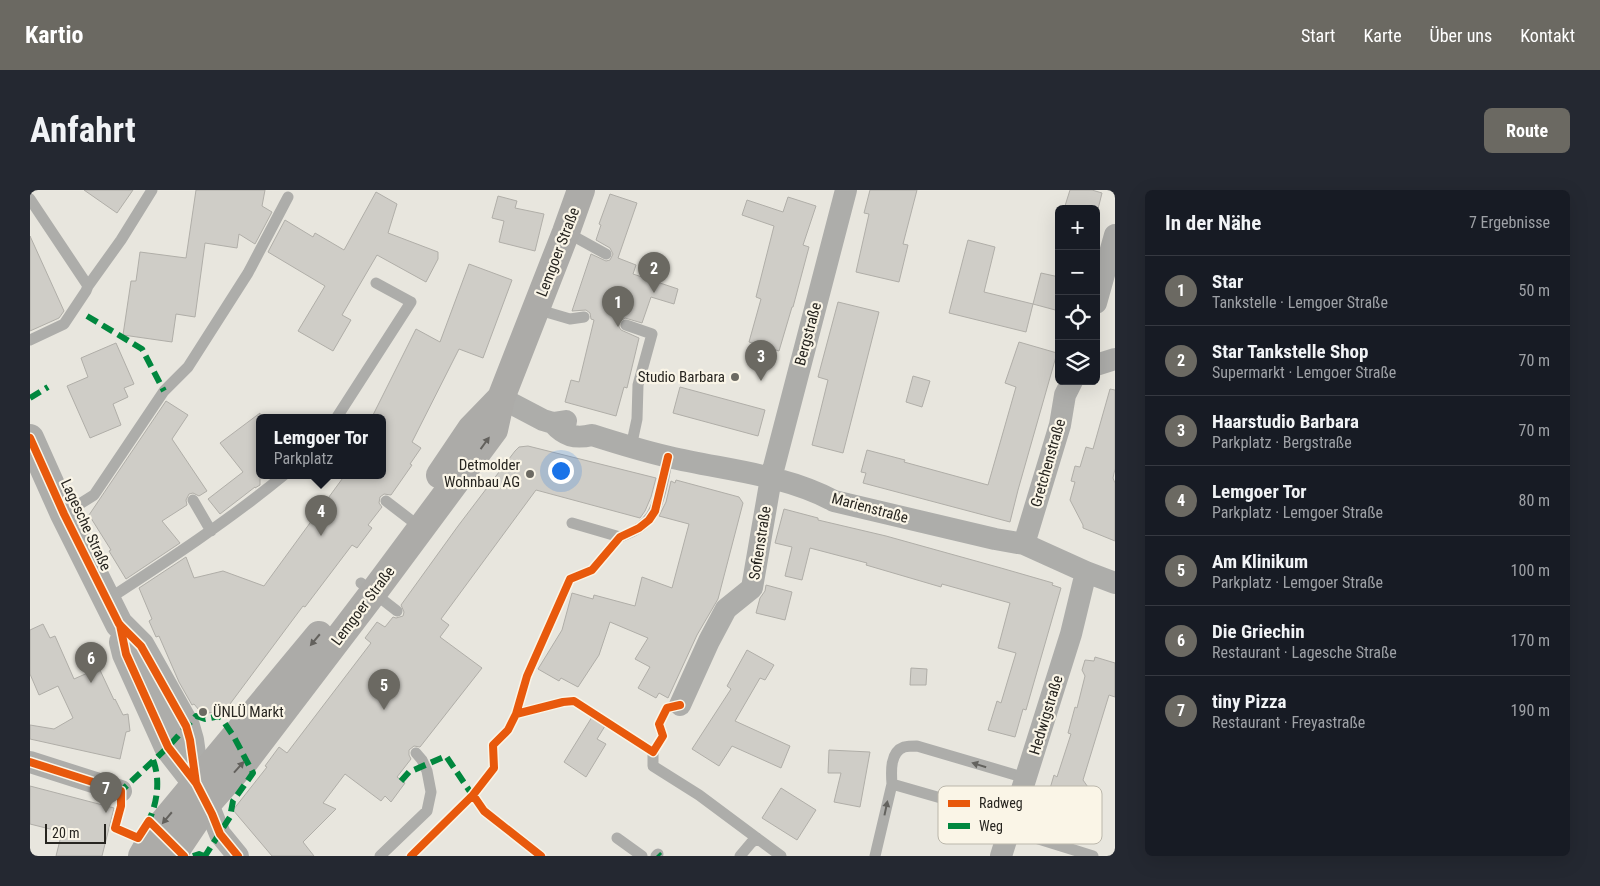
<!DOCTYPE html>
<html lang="de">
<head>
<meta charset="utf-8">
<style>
	body { margin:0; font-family:"Roboto Condensed",sans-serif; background:#242831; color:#f1f3f6 }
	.controls { position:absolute; right:15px; top:15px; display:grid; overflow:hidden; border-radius:8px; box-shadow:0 5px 20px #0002 }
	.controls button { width:45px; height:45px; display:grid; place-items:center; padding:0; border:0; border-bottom:1px solid #363941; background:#171b24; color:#f1f3f6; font:25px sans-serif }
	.scale { position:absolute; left:15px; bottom:12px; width:61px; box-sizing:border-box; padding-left:5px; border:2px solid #272520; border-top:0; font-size:14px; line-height:18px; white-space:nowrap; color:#272520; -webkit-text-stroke:4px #faf5e7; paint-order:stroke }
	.you { position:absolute; left:530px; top:280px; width:18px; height:18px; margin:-12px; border:4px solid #fff; border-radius:50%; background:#1a73e8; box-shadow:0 0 0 8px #1a73e833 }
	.badge { display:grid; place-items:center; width:32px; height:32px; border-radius:50%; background:#6b6962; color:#fff; font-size:16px; font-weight:700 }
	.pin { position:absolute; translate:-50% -41px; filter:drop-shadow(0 1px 2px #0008) }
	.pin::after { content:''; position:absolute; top:26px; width:18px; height:15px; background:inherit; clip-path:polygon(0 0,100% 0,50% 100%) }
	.popup { position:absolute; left:226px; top:224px; width:130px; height:65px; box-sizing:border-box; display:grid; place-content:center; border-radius:8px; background:#171b24; filter:drop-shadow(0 1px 4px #0005); font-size:16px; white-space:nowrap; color:#9ea1a6 }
	.popup b { font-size:19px; color:#f1f3f6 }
	.popup::after { content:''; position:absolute; left:50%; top:100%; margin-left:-10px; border:10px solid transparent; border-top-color:#171b24 }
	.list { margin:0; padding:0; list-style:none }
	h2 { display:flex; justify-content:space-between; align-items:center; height:65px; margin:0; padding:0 20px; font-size:21px }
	h2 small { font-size:16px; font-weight:400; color:#9ea1a6 }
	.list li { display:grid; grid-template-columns:32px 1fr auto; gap:15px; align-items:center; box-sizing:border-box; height:70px; padding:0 20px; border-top:1px solid #363941 }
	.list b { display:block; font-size:19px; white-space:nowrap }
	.list p { margin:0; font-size:16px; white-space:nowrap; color:#9ea1a6 }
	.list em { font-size:16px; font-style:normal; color:#9ea1a6 }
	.icon { flex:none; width:28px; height:28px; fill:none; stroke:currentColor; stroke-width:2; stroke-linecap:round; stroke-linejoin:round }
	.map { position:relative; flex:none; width:1085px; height:666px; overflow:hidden; border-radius:8px }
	header { display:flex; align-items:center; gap:30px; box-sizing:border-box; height:70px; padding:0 25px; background:#6b6962; color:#fff }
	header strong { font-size:24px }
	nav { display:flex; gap:28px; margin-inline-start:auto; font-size:18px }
	.intro { display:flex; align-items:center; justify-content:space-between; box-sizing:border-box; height:120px; padding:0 30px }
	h1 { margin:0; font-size:35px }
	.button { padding:12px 22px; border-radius:8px; background:#6b6962; color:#fff; font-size:18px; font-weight:700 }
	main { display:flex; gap:30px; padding:0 30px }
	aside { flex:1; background:#171b24; border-radius:8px; box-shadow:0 5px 20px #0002 }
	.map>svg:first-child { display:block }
	.building { fill:#cfcdc7; stroke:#b0aea8 }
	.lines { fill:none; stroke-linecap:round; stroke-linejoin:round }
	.service { stroke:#adadaa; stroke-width:11 }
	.minor { stroke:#adadaa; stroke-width:22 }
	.tertiary { stroke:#adadaa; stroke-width:28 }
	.secondary { stroke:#acaba8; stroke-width:28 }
	.quiet { stroke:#00873e; stroke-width:6; stroke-dasharray:12 6; stroke-linecap:butt }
	.cycleway-casing { stroke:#faf5e7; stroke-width:11 }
	.cycleway { stroke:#e8590c; stroke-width:8 }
	.oneway { fill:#63615d }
	.oneway2 { fill:#63625e }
	.poi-dot { fill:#6b6962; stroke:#faf5e7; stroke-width:2 }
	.labels { text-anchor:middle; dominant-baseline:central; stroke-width:4.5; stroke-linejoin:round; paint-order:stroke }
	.street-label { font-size:15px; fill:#272520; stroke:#faf5e7 }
	.poi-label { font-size:15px; fill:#272520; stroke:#faf5e7; text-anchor:end }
	.key { fill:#faf5e7; stroke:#bbb7ab; stroke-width:1 }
	.key-label { font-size:14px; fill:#272520 }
</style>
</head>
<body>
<header>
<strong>Kartio</strong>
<nav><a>Start</a><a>Karte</a><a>Über uns</a><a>Kontakt</a></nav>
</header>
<div class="intro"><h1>Anfahrt</h1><a class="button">Route</a></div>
<main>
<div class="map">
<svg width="1085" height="666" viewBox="0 0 1085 666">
	<rect width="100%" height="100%" fill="#e8e6de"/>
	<!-- building -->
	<path class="building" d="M54 0H103L87 23Z
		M166 0H235L232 16 242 22 225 54 209 44 207 58 175 53 165 127 146 124 142 152 93 145 101 91H106L110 62 156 68Z
		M840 0H887L873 54 878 55 869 92 826 82 839 24 834 23Z
		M1040 0H1062L1072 3 1068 19H1034Z
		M346 2 367 14 358 43 408 62V69L396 92 347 65 312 125 321 130 303 161 268 141 295 96 238 62 255 30 283 47 285 43 314 60Z
		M580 4 607 13 588 68 606 75 603 84 648 99 644 114 621 107 612 133 595 128 589 132V137L591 140 609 148 597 198 594 197 586 226 535 212 541 190 549 192 564 130 561 129 560 123 556 120 542 121 561 64 576 71 580 70 583 64 580 58 566 50 571 35 569 34Z
		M468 6 487 11 485 18 514 24 505 61 469 52 474 31 462 28Z
		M758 7 786 16 773 55 779 57 763 117H762L749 161 719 152 731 109 726 107 744 36 712 25 717 10 753 22Z
		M0 46 34 121 29 128 0 141Z
		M938 50 965 57 954 102 1003 114 996 142 919 123Z
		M439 74 482 90 453 168 429 159 382 252 391 258 380 274 382 275 361 305 354 304 350 307 349 313 352 317 338 335 342 338 327 358 322 355 275 417 273 416 197 518 192 516 185 522 178 523 169 520 164 514 162 515 149 492 129 446 126 447 119 431 122 429 109 398 156 367 164 388 193 381 234 396 315 285H352V227H342L386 139 410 152Z
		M1011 83 1029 87V121L1003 114Z
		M808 112 849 122 813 263 782 255 798 190 788 187Z
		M989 152 1027 163 988 300 980 332 833 293 836 283 831 282 837 260 875 270 874 272 958 295 986 197 975 193Z
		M86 153 104 194 94 198 98 207 83 214 91 235 60 248 37 196 58 187 51 168Z
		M883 186 900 191 892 217 876 212Z
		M650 197 735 220 728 246 643 223Z
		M1080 199 1085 200V279L1083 288 1085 293V351L1053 338V335L1040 310 1045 292 1041 291 1045 276 1050 277 1056 257 1063 259Z
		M136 211 158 225 142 249 177 301 169 306 163 303 159 304 156 310 157 315 132 331 150 353 96 389 79 361 81 360 59 325Z
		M230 223V295L225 298V297L190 324 178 309 213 282 190 253Z
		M498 256 626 288 621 307 615 321 610 328 506 300 411 429 419 435 410 447 452 478 390 557 384 556 379 560V565L381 569 367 587 375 593 361 612 355 606 351 611 315 584 293 613 306 619 273 652 284 666H242L203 620 237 577 235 576 249 557 257 563 341 453 335 448 347 432 355 437 363 427 366 428 373 426 374 422 371 415 428 336 485 261 489 257Z
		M646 290 709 307 713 313 688 409 667 445 638 508 629 503 626 508 608 498 620 477 605 469 618 448 580 432 569 465 548 497 531 488 529 491 508 479 532 440 542 403 563 409 564 405 605 416 612 387 642 398 659 334 629 326 636 312 641 291 645 293Z
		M754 319 788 328V330L856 346 971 378 1023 393 1022 395 1031 398 996 520 993 519 985 547 958 540 967 511 971 513 986 463 968 458 980 413 912 394 911 397 836 375 837 373 780 358 772 390 755 386 762 357 745 353Z
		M736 395 762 402 755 430 726 423 730 408 735 401Z
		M13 434 20 448 25 446 44 489 69 478 84 510 85 509 93 525 98 524 100 541 96 542 90 569 0 549V535L24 539 43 528 28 496 9 505 0 484V440Z
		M717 460 744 475 735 490 730 488 705 531 760 556 751 578 702 556 689 576 662 559 701 499 697 496Z
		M1065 467 1085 473V507L1079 505 1053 590 1060 600 1062 613 1056 634 1038 628 1037 630 1013 622 1024 585 1027 587 1041 544 1038 543 1045 517 1047 518 1055 486 1052 480 1055 470 1064 471Z
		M881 478 897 479 896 495H880Z
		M562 527 575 536 567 549 576 554 556 587 534 572Z
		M799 560 840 562 830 617 804 612 811 583H798Z
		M0 596 84 618 72 666H26L32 642 0 634Z
		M751 598 786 620 767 650 732 628Z"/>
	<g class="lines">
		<!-- service -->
		<path class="service" d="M0 9 58 96
			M536 42 576 64
			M506 119 540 129 554 127
			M596 135 622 144 608 195 607 229 601 257
			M0 150 34 134 56 101 58 96 91 50 122 0
			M307 227 381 112 346 93
			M163 310 181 341
			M356 311 391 338
			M34 324 64 305 134 201 158 177 218 83 258 7
			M542 333 590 347C600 343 610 339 617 331 630 318 634 285 638 267
			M331 393 367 421
			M77 410C137 371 198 331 254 285
			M623 562V576L669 605 751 666
			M862 594C861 581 860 562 874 557 878 556 883 556 887 556L996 588
			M980 640 1063 666
			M587 648 612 666
			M350 666 397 621 401 602 397 581 392 570 386 563
			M626 666 628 664
			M710 666 721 653 727 648
			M845 666 862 594 984 629"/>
		<!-- minor -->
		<path class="minor" d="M1066 113 1085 45
			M1066 175 1085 169
			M471 208 513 230 523 233 536 231
			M523 233C534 246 545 249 562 245 587 253 613 261 639 267 694 280 754 284 804 311L965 349 994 354 1056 382 1085 393
			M994 354 1030 235 1035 205 1042 191
			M650 515 679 451 696 419 722 398 741 288 816 0
			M0 572 91 601
			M177 614 182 624 190 644 208 666
			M971 666 1041 444 1056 382"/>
		<!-- tertiary -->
		<path class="tertiary" d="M0 248 34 324 89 434 111 456 156 536 160 550 166 593
			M93 452 96 464 138 557 166 593"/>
		<!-- secondary -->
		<path class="secondary" d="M410 285 441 239 471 208
			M112 666 127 640 289 445
			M142 666 177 614 215 571 343 403 464 240 471 208 536 42 551 0"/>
		<!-- quiet -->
		<path class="quiet" d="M57 126 112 159 134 201
			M0 208 18 197
			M371 591 379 582 416 566 445 609
			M91 605V601L138 557 166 526 175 529 190 526 204 547 223 583 203 611 200 627 175 666
			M117 634C127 616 131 590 123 570
			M628 664 630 666
			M163 666 169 664 174 666"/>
		<!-- cycleway casing -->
		<g class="cycleway-casing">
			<path id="cycleway" d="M0 248 34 324 89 434 111 456 156 536 160 550 166 593
				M90 435 96 464 138 557 166 593 182 624 190 644 208 666
				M486 524 497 486 540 389 562 380 590 347 609 338 619 330 625 321 638 267
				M0 572 91 601V616L85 638 108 648 119 631 154 666
				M443 605 454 621 511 666
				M381 666 443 605 464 578 463 555 478 540 486 524 533 512 544 511 623 562 633 546 629 534 637 518 650 515"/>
		</g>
		<!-- cycleway -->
		<use href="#cycleway" class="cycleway"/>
	</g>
	<!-- one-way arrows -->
	<defs><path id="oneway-solid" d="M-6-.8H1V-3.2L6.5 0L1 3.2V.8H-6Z" transform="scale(1.25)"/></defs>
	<g class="oneway">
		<use href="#oneway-solid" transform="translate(455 253) rotate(-54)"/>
		<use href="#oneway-solid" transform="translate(285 450) rotate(130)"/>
		<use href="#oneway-solid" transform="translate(209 577) rotate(-48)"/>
		<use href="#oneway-solid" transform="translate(137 628) rotate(130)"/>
	</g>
	<g class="oneway2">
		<use href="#oneway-solid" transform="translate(949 575) rotate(-163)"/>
		<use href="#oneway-solid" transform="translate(856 618) rotate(-78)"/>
	</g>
	<!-- markers -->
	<g class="poi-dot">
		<circle cx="705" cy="187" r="5"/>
		<circle cx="500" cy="284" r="5"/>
		<circle cx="173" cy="522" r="5"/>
	</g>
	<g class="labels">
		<!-- street labels -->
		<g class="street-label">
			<text transform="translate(528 62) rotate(-69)">Lemgoer Straße</text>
			<text transform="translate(778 144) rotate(-75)">Bergstraße</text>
			<text transform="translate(1018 273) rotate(-74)">Gretchenstraße</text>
			<text transform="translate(840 318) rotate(15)">Marienstraße</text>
			<text transform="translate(56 335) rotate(65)">Lagesche Straße</text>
			<text transform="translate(730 353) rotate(-81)">Sofienstraße</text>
			<text transform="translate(333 416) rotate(-53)">Lemgoer Straße</text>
			<text transform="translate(1016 525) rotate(-73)">Hedwigstraße</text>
		</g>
		<!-- poi labels -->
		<g class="poi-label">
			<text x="695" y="187">Studio Barbara</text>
			<text x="490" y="275">Detmolder<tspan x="490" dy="17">Wohnbau AG</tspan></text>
			<text x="183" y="522" text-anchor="start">ÜNLÜ Markt</text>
		</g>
	</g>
	<!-- legend -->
	<rect x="908" y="596" width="164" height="58" rx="8" class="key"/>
	<rect x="918" y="610" width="22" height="7" fill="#e8590c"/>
	<rect x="918" y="633" width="22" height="6" fill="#00873e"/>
	<g class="key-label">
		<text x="949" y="618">Radweg</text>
		<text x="949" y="641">Weg</text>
	</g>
</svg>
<div class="controls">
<button>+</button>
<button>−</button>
<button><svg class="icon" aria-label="locate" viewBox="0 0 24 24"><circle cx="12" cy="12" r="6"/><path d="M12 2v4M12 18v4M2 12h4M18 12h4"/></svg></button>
<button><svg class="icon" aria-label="layers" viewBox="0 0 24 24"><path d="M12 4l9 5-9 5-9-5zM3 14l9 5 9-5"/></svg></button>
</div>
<div class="scale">20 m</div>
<div class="you"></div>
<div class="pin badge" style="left:588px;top:137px">1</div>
<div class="pin badge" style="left:624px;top:103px">2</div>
<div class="pin badge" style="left:731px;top:191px">3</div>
<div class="pin badge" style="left:291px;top:346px">4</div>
<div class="popup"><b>Lemgoer Tor</b>Parkplatz</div>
<div class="pin badge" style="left:354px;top:520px">5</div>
<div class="pin badge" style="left:61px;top:493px">6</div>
<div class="pin badge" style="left:76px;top:623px">7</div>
</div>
<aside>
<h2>In der Nähe<small>7 Ergebnisse</small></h2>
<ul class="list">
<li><span class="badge">1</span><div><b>Star</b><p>Tankstelle · Lemgoer Straße</p></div><em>50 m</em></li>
<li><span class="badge">2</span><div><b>Star Tankstelle Shop</b><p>Supermarkt · Lemgoer Straße</p></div><em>70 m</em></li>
<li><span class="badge">3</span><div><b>Haarstudio Barbara</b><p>Parkplatz · Bergstraße</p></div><em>70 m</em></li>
<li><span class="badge">4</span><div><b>Lemgoer Tor</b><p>Parkplatz · Lemgoer Straße</p></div><em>80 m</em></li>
<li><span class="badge">5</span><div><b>Am Klinikum</b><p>Parkplatz · Lemgoer Straße</p></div><em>100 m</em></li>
<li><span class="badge">6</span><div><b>Die Griechin</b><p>Restaurant · Lagesche Straße</p></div><em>170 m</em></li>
<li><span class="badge">7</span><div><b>tiny Pizza</b><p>Restaurant · Freyastraße</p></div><em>190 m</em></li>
</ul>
</aside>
</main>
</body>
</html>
